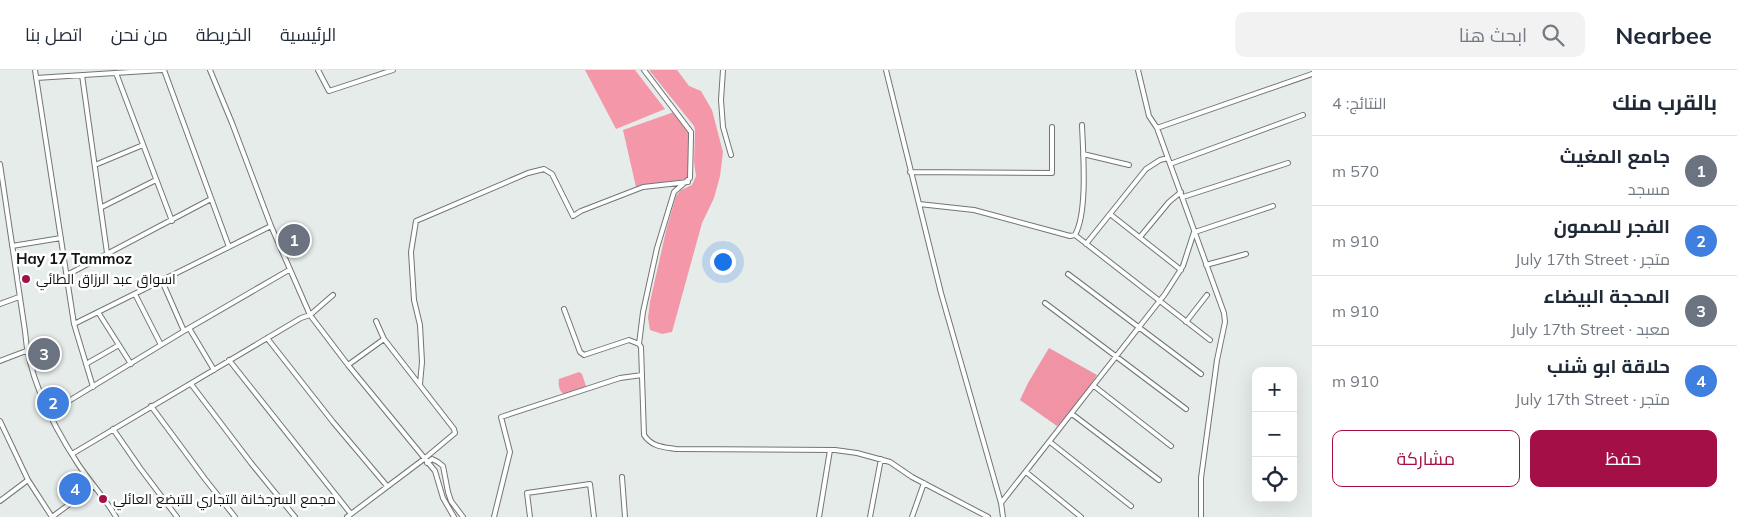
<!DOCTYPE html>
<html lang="ar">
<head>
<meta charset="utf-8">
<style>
	body { margin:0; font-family:Mulish,Cairo,sans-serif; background:#f2f2f3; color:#1f2937; direction:rtl }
	.controls { position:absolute; right:15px; bottom:15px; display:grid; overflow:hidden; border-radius:10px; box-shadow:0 5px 20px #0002 }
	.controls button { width:45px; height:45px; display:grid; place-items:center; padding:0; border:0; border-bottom:1px solid #e0e1e3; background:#fff; color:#1f2937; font:25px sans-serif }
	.you { position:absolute; left:722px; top:191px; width:18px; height:18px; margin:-12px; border:4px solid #fff; border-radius:50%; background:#1a73e8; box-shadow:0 0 0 8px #1a73e833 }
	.badge { display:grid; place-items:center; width:32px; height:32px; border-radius:50%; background:#a50f48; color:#fff; font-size:16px; font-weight:700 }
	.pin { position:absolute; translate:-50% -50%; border:2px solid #fff; box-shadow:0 1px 5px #0006 }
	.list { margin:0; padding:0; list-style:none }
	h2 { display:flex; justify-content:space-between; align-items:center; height:65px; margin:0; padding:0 20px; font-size:21px }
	h2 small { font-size:16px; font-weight:400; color:#747a83 }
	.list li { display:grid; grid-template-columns:32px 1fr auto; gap:15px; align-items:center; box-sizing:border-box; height:70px; padding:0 20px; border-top:1px solid #e0e1e3 }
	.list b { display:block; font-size:19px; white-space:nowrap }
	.list p { margin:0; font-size:16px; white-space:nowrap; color:#747a83 }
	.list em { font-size:16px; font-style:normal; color:#747a83 }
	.actions { display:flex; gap:10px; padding:15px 20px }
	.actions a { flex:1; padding:11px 0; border:1px solid #a50f48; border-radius:10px; text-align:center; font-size:18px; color:#a50f48 }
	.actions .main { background:#a50f48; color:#fff }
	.icon { flex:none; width:28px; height:28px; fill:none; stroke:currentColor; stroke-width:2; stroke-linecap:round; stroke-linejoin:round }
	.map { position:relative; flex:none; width:1312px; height:447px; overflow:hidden; direction:ltr }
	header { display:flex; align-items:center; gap:30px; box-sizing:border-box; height:70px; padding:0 25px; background:#fff; border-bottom:1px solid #e0e1e3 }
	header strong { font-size:24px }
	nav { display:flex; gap:28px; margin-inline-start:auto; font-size:18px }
	.search { width:350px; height:45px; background:#f2f2f3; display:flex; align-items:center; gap:12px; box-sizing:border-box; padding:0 18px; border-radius:10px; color:#747a83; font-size:19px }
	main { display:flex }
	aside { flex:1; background:#fff }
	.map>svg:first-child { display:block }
	.forest { fill:#ef93a5 }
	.water { fill:#f497a9 }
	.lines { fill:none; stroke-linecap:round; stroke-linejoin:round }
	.minor-casing { stroke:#717675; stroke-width:6 }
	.minor { stroke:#fff; stroke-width:4 }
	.poi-dot { fill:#a50f48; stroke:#fff; stroke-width:2 }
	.labels { text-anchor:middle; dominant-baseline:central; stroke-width:5; stroke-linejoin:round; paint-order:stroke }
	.poi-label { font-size:14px; fill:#141615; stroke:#fff; text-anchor:start }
	.neighbourhood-label { font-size:15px; font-weight:bold; fill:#141615; stroke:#fff }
</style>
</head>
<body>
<header>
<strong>Nearbee</strong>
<div class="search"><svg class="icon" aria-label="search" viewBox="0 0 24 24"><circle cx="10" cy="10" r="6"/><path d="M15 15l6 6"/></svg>ابحث هنا</div>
<nav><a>الرئيسية</a><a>الخريطة</a><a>من نحن</a><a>اتصل بنا</a></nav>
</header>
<main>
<aside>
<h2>بالقرب منك<small>النتائج: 4</small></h2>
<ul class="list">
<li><span class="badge" style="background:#6b7280">1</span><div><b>جامع المغيث</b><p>مسجد</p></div><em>570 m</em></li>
<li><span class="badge" style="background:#3f7fe0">2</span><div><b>الفجر للصمون</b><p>متجر · July 17th Street</p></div><em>910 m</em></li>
<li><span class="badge" style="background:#6b7280">3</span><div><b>المحجة البيضاء</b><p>معبد · July 17th Street</p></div><em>910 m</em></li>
<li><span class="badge" style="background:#3f7fe0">4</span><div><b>حلاقة ابو شنب</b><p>متجر · July 17th Street</p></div><em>910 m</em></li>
</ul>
<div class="actions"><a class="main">حفظ</a><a>مشاركة</a></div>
</aside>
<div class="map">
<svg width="1312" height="447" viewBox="0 0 1312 447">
	<rect width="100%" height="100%" fill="#e6ecea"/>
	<!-- forest -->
	<path class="forest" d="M1049 278 1097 305 1072 342 1057 356 1020 330 1028 313Z"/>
	<!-- water -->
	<path class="water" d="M585 0H635L665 39 616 59Z
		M649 0H677L689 16 701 21 712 40 723 82 720 106 714 128 702 153 672 262 662 264 650 260 648 248 650 232 666 161 676 126 681 120 692 115 696 106 694 92 695 60 694 56Z
		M674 42 689 62 688 109 642 115 636 117 623 60Z
		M579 302 582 304 586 316 583 318 564 324C559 322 558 314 559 309Z"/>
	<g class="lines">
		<!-- minor casing -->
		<g class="minor-casing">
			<path id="minor" d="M35 0 74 254 93 317
				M164 0 229 177
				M210 0 232 53 271 156 310 245 348 295 435 401 443 428 454 447
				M318 0 329 21 393 0
				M723 0 721 30 723 57 731 85
				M886 0 941 223 1001 433 1003 447
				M1138 0 1149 46 1157 58 1224 243 1225 252 1217 290 1201 408V447
				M116 3 172 151
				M82 5 107 183
				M36 8 162 0
				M1157 58 1312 4
				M1083 84 1129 95
				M0 94 25 261C28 308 52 354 78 394 90 412 105 428 116 447
				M1170 94 1303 45
				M95 95 143 75
				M910 102 1052 103V57
				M1183 127 1288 93
				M919 134 974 140 1070 166 1075 165C1088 142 1083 82 1082 55
				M102 137 156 110
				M1110 144 1181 200
				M1195 162 1273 136
				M1075 165 1210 270
				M1140 167 1169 132 1181 122
				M1086 174 1146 99 1160 90 1168 88
				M12 176 61 168
				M1206 195 1246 184
				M1068 204 1201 304
				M67 205 211 129
				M162 211 184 261
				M135 224 161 275
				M1045 233 1186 339
				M0 234 19 227
				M564 239 580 282 584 285 629 270 639 274 641 277 644 365C652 377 663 377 676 379L835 380 857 383 890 392 912 407 988 447
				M98 242 131 294
				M1186 252 1207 225
				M74 254 271 156
				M189 258 214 300
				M267 268 333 352 387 416
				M639 274 643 242 657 178 674 122 690 108 691 67V62L644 0
				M229 290 351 444
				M0 291 26 281
				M86 294 119 275
				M348 295 384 269
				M191 314 251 393 295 447
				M420 314 422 292 420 255 414 230 411 182 416 151 528 103 544 99 552 104 573 146 581 141 643 117 688 112
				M1094 316 1171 376
				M151 336 205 409 235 447
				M49 343 184 261 289 200
				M1072 344 1159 410
				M0 351 28 410 52 447
				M113 359 140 398 177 447
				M1050 372 1131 436
				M72 384 301 248 310 245 333 225
				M427 393 432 389 438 392 443 396 448 422 451 431 463 447
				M1026 402 1081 447
				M622 407 625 447
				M0 431 28 410
				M1001 433 1165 224 1183 196 1194 162
				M52 447 94 416
				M347 447 424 389 455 363 454 359 384 269 376 251
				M494 447 510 382 501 347 620 308 642 305
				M530 447 527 423 590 414 594 447
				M819 447 830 380
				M870 447 881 389
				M912 447 924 413"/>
		</g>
		<!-- minor -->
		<use href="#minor" class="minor"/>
	</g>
	<!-- markers -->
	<g class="poi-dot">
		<circle cx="26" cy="209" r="5"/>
		<circle cx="103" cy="429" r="5"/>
	</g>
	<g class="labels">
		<!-- poi labels -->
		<g class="poi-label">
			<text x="36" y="209">اسواق عبد الرزاق الطائي</text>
			<text x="113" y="429">مجمع السرجخانة التجاري للتبضع العائلي</text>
		</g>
		<!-- neighbourhood labels -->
		<g class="neighbourhood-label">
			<text x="74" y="188">Hay 17 Tammoz</text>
		</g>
	</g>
</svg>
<div class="controls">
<button>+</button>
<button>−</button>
<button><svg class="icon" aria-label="locate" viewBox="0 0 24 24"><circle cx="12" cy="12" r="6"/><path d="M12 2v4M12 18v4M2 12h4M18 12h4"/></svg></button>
</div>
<div class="you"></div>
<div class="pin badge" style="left:294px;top:170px;background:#6b7280">1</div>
<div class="pin badge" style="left:53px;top:333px;background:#3f7fe0">2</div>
<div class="pin badge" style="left:44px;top:284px;background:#6b7280">3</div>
<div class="pin badge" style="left:75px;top:419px;background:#3f7fe0">4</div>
</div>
</main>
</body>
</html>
